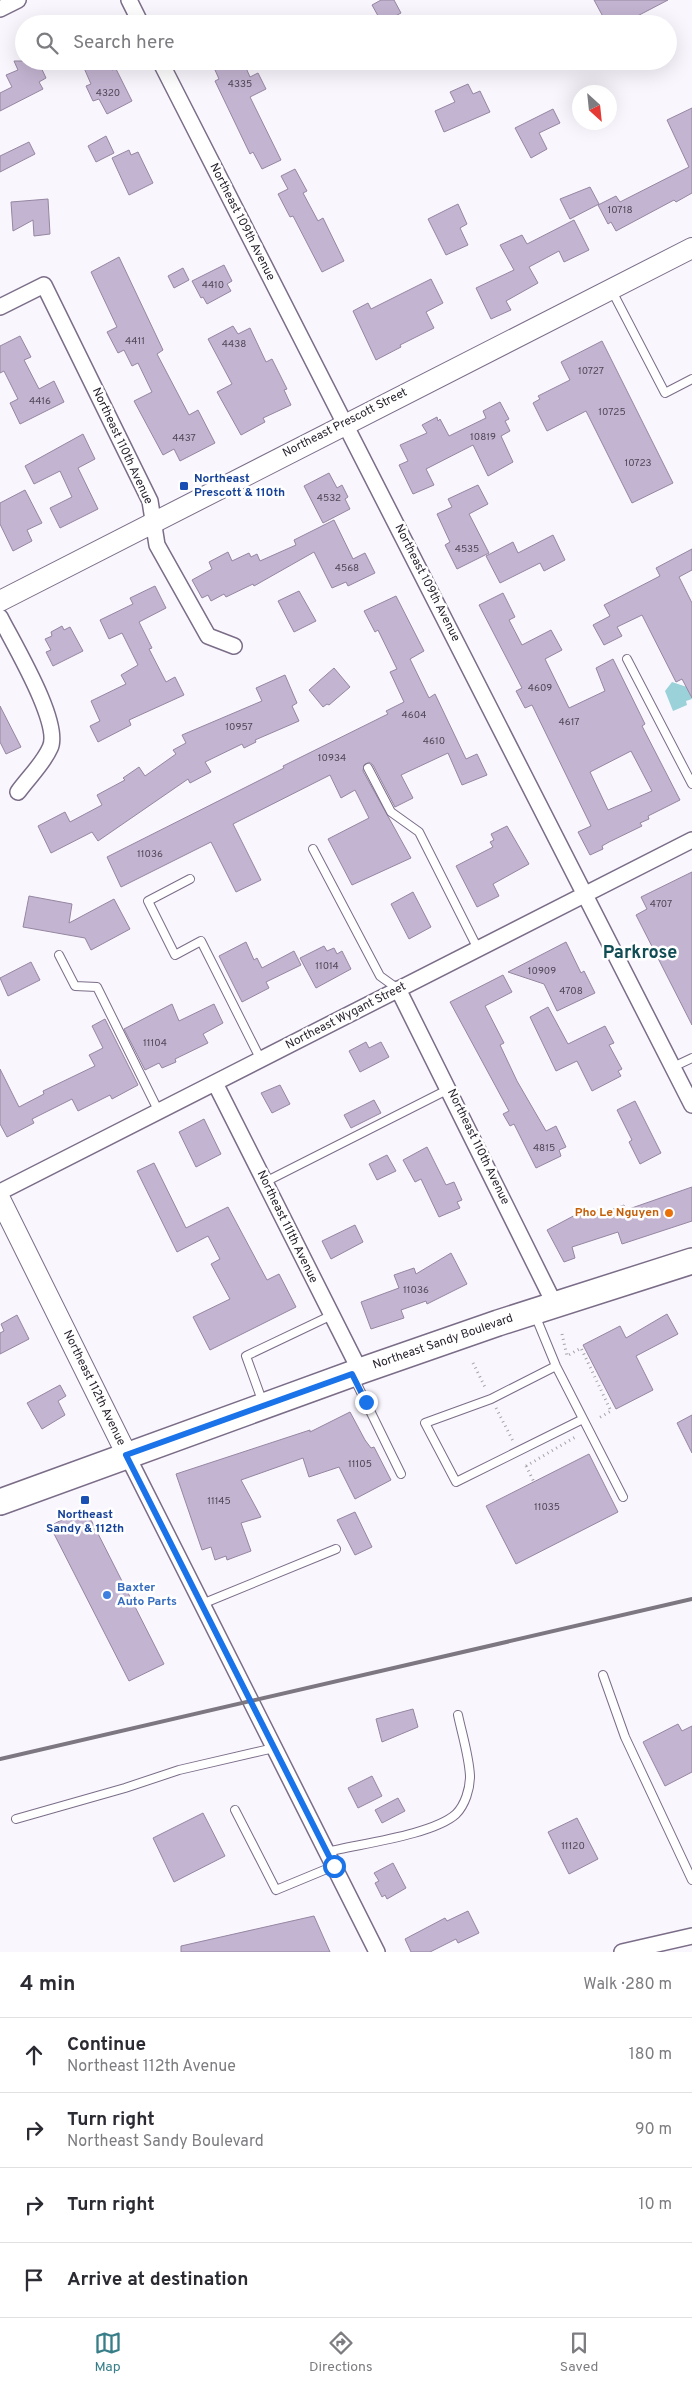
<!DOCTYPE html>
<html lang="en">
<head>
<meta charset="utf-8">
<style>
	body { margin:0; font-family:Overpass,sans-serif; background:#f2f2f3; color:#2b2b33 }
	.compass { position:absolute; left:572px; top:85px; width:45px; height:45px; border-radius:50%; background:#fff; box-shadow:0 5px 20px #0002; rotate:153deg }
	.stop { position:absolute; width:15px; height:15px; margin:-11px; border:4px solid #1a73e8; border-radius:50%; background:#fff }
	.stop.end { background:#1a73e8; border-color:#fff; box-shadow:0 1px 5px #0008 }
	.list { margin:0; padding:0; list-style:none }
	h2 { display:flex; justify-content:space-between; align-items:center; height:65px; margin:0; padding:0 20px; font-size:21px }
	h2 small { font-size:16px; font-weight:400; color:#7c7c81 }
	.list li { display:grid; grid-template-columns:32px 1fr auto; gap:15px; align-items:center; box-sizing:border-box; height:75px; padding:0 20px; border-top:1px solid #e1e1e2 }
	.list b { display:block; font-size:19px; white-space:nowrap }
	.list p { margin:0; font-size:16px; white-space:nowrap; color:#7c7c81 }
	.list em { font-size:16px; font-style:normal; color:#7c7c81 }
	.icon { flex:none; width:28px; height:28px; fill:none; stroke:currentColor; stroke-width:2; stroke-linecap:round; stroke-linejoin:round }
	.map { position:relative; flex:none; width:692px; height:1952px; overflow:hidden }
	.search { position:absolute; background:#fff; box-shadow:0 5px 20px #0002; left:15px; right:15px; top:15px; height:55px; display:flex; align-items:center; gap:12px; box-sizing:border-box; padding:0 18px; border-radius:28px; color:#7c7c81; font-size:19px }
	.sheet { height:365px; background:#fff }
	nav { display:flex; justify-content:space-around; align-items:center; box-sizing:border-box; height:70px; border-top:1px solid #e1e1e2; background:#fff; font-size:14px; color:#7c7c81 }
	nav a { display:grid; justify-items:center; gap:2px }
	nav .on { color:#377e88 }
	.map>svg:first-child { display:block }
	.water { fill:#9bd2da }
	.building { fill:#c3b4d1; stroke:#9586a2; fill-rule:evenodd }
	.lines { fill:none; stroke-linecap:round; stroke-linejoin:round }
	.service-casing { stroke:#7b6d88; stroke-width:10 }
	.minor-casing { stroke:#7b6d88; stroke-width:18 }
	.tertiary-casing { stroke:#7b6d88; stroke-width:22 }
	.primary-casing { stroke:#7b6d88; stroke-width:28 }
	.path { stroke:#a7a3ab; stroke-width:3; stroke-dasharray:1 4; stroke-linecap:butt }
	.service { stroke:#fff; stroke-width:8 }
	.minor { stroke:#fff; stroke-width:15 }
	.tertiary { stroke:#fff; stroke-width:20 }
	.primary { stroke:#fff; stroke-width:25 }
	.rail { stroke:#7c7780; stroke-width:4 }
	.route { stroke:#1a73e8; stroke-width:6 }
	.transit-dot { fill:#1a4fb4; stroke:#fff; stroke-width:2 }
	.food-dot { fill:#e8710a; stroke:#fff; stroke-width:2 }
	.shop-dot { fill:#3f7fe0; stroke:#fff; stroke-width:2 }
	.labels { text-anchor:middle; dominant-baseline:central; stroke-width:5; stroke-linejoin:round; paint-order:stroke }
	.number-label { font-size:10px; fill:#504757 }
	.street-label { font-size:12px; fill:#29232e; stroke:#fff }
	.transit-label { font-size:12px; font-weight:bold; fill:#164399; stroke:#fff; text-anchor:start }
	.food-label { font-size:12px; font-weight:bold; fill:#c56008; stroke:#fff; text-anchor:end }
	.shop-label { font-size:12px; font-weight:bold; fill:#366cbe; stroke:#fff; text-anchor:start }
	.district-label { font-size:18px; font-weight:bold; fill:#0f4c54; stroke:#fff }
</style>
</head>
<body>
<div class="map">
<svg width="692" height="1952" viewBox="0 0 692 1952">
	<rect width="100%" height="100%" fill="#f9f6fd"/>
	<!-- water -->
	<path class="water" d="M672 682 687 687 692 699 686 701 687 705 673 711 665 691Z"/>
	<!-- building -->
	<path class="building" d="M381 0H394L401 13 382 23 372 5Z
		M594 0H668L622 24H607Z
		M14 61H38L46 78 39 82 43 89 0 111V93L12 87 6 75 18 70Z
		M97 61H108L112 70 116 69 132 101 107 114 99 99 93 101 86 86 91 84 84 68Z
		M232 61H243L250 77 258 73 266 89 250 97 281 160 262 169 253 152 250 154 215 81 219 79 215 70Z
		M468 84 473 94 480 91 490 112 444 132 435 111 455 102 450 92Z
		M692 108V193L676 202 674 200 616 231 611 222 608 224 598 205 616 196 620 202 689 167 667 120Z
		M553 109 560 123 539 133 547 149 531 158 515 128Z
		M106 136 114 153 96 162 88 146Z
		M29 142 35 154 0 172V156Z
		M129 150 131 155 138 152 153 183 129 195 112 158Z
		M295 169 307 191 303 193 318 221 323 218 344 261 322 272 293 216 290 217 278 194 288 189 281 176Z
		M590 187 599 204 570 219 560 199Z
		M48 199 50 234 34 236 33 220 13 231 11 202Z
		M458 204 467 224 460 228 468 245 446 255 428 219Z
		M574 220 589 250 564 262 559 251 529 267 538 283 506 301 511 310 491 319 476 288 514 270 500 245 522 235 527 244Z
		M119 257 163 350 157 354 189 415 198 410 215 443 180 461 174 449 163 455 134 401 152 392 138 363 132 366 124 350 118 353 107 332 117 327 91 272Z
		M224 265 232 281 227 284 231 291 207 304 203 297 201 298 192 281Z
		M183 268 189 280 174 288 168 276Z
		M431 279 443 303 426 312 434 328 400 345 401 347 376 360 353 311 368 303 371 309Z
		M233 326 238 334 250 328 266 362 272 359 287 389 284 390 291 405 263 418 265 422 241 435 217 392 232 384 208 339Z
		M20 336 31 357 24 360 39 389 54 381 64 402 20 424 10 403 18 399 4 371 0 373V346Z
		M602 341 673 483 632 503 586 411 547 431 533 403 540 399 538 396 570 380 561 362Z
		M500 402 509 419 505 421 510 431 501 436 513 462 488 476 473 445 426 469 434 485 413 494 399 465 408 461 400 445 427 433 422 425 437 417 438 421 440 419 449 436 486 418 483 411Z
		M83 434 95 459 78 468 98 509 60 528 50 508 72 497 60 471 34 484 25 466Z
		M329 473 337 488 342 485 348 497 345 499 350 509 323 523 304 486Z
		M478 485 488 504 469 514 489 553 457 569 445 545 450 542 437 514 452 507 448 499Z
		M25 490 42 523 27 530 32 541 13 551 0 524V503Z
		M334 520 353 559 365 553 375 573 348 586 346 582 332 588 314 552 254 586 253 584 226 597 224 594 211 601 208 595 202 598 192 580 212 569 209 562 228 552 232 561 249 553 251 557 257 554 260 561 296 545 294 540Z
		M553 535 565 560 544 571 540 563 500 583 486 556 513 542 518 553Z
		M692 549V570L679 577 692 603V698L682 679 676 682 642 615 617 627 622 636 604 645 593 625 610 616 604 605 660 576 656 568Z
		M155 586 166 608 139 622 152 648 149 649 166 682 175 677 184 695 129 720 131 725 98 742 90 726 100 721 91 701 126 684 121 675 138 665 122 633 109 639 100 620 133 604 130 598Z
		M299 591 316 621 294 632 278 601Z
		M503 593 515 617 509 620 522 645 551 630 562 650 545 659 569 708 605 691 596 668 613 659 645 724 642 726 680 800 648 816 649 819 640 823 642 826 609 842 602 846 603 849 590 855 578 832 591 826 532 705 525 708 516 691 522 688 479 605ZM631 751 652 791 608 810 590 772Z
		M396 596 424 651 410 659 429 698 435 694 466 759 477 754 487 775 462 785 448 753 401 775 413 798 395 807 373 765 369 762 364 765 363 771 411 858 352 885 328 839 369 818 355 790 341 798 330 775 233 824 261 880 236 892 211 842 121 887 107 857 284 768 283 766 388 714 386 711 404 702 390 672 397 669 378 630 375 632 364 611Z
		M62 626 64 630 70 627 83 651 53 666 46 652 51 650 45 639 52 636 51 632Z
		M334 668 350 687 329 705 327 704 323 707 309 690Z
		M285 675 297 703 292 706 299 721 255 740 256 742 244 748 242 744 205 762 211 772 190 783 188 779 98 841 92 832 51 853 38 826 65 812 70 822 102 805 97 795 125 780 123 778 139 767 145 776 176 754 173 750 186 743 182 735 262 701 256 688Z
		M0 706 21 747 6 754 0 742Z
		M507 826 529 864 493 884 499 896 477 907 456 866 493 847 490 842 494 840 491 834Z
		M692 872V1025L636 915 647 909 641 897Z
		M413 892 431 927 409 939 391 904Z
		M29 896 72 904 69 923 114 899 130 929 91 950 85 938 23 927Z
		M246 942 254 960 257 958 262 968 294 951 301 965 266 982 269 988 242 1002 219 956Z
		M566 942 581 973 584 971 595 993 557 1011 544 984 508 972Z
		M324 946 327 951 334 948 337 954 342 951 351 969 316 988 300 958Z
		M31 962 40 980 8 996 0 978Z
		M503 975 512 992 485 1006 504 1043 500 1045 517 1081 546 1131 556 1126 566 1147 559 1150 561 1156 536 1168 514 1124 510 1126 503 1114 509 1111 450 1002Z
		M172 1004 179 1021 214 1004 223 1023 203 1034 208 1043 175 1059 176 1062 162 1068 159 1063 145 1070 124 1029Z
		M548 1007 568 1044 605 1026 614 1043 609 1045 622 1069 618 1071 621 1076 592 1091 577 1061 556 1071 530 1017Z
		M105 1019 138 1085 112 1099 110 1095 78 1111 72 1099 32 1119 34 1123 7 1137 0 1124V1069L19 1107 44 1094 43 1091 95 1066 89 1055 103 1048 92 1026Z
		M366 1042 369 1048 381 1042 389 1057 360 1072 349 1051Z
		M280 1085 290 1104 272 1113 261 1093Z
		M374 1100 381 1113 351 1128 344 1115Z
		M635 1101 661 1153 640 1164 629 1142 632 1140 617 1110Z
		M204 1119 221 1154 196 1167 179 1132Z
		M427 1147 446 1185 454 1182 462 1200 457 1202 460 1208 439 1217 421 1179 415 1182 403 1160Z
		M387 1155 396 1171 377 1180 369 1164Z
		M154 1163 186 1228 228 1207 267 1280 279 1274 296 1307 210 1350 193 1317 230 1299 211 1264 220 1259 208 1236 177 1252 137 1171Z
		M692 1187V1221L622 1244 618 1232 572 1247 575 1258 564 1262 547 1230 581 1212 583 1215 601 1209 603 1213 624 1205 626 1210Z
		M355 1225 363 1242 331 1259 322 1241Z
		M451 1253 467 1284 427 1304 426 1301 401 1310 404 1318 371 1329 361 1302 399 1288 394 1275 414 1268 416 1274Z
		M667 1314 678 1334 636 1356 653 1390 616 1409 583 1345 620 1326 626 1338Z
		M17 1315 29 1339 0 1354V1333L4 1331 1 1324Z
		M60 1385 66 1396 58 1401 65 1415 42 1429 27 1403Z
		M350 1412 365 1440 371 1448 374 1447 391 1480 355 1499 339 1467 309 1477 303 1458 241 1480 261 1517 241 1523 251 1551 227 1560 226 1556 215 1560 211 1547 202 1550 176 1474 310 1430V1432Z
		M692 1415V1453L677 1423Z
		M589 1454 618 1512 516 1564 486 1506Z
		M85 1508 164 1664 129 1681 50 1526Z
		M355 1512 372 1547 355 1555 337 1520Z
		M413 1709 418 1727 382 1742 376 1719Z
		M678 1724 682 1731 692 1726V1772L665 1786 643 1742Z
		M372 1776 382 1796 358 1808 348 1788Z
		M398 1798 405 1811 382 1823 375 1810Z
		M203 1813 225 1856 174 1882 153 1838Z
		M577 1818 598 1859 569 1874 548 1832Z
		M393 1863 406 1888 387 1899 385 1895 382 1897 375 1883 379 1881 374 1873Z
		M468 1911 479 1933 458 1943 456 1939 430 1952H411L405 1939 445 1918 447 1921Z
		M314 1916 330 1952H181V1946Z"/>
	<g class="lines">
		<!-- service casing -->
		<g class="service-casing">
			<path id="service" d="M612 291 665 393 692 379
				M627 659 692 784
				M368 768 391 812 419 832 478 949
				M313 849 380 976 398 989
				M190 879 148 901 175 955 201 941 261 1060
				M59 955 75 986 97 987 159 1112
				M673 1067 692 1058
				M265 1182 449 1089
				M535 1315 556 1366 623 1497
				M556 1366 491 1399 425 1423 456 1482 583 1419
				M354 1378 401 1474
				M263 1403 246 1356 330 1316
				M202 1604 336 1549
				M603 1675 625 1737 692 1880
				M235 1810 276 1890 334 1866
				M16 1819 125 1788 179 1770 274 1748
				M327 1852C358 1844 433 1835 456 1814 465 1805 470 1789 470 1776 469 1756 462 1734 458 1715"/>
		</g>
		<!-- minor casing -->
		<g class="minor-casing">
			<path id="minor" d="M129 0 141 24
				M0 9 18 0
				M160 61 692 1105
				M0 307 44 285 150 501 157 545 208 636 234 646
				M0 617C13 643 62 724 50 748 43 764 28 778 18 792
				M398 989 555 1305
				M215 1083 360 1371
				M0 1192 692 840
				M127 1455 377 1952
				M622 1952 692 1936"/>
		</g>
		<!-- tertiary casing -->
		<g class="tertiary-casing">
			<path id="tertiary" d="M0 601 692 248
				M0 1199 127 1455"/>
		</g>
		<!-- primary casing -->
		<g class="primary-casing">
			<path id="primary" d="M0 1502 360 1371 498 1323 692 1261"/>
		</g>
		<!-- path -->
		<path class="path" d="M562 1334 567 1356 581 1348 611 1411 597 1419
			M473 1363 486 1389
			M496 1408 513 1441
			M526 1466 577 1436
			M526 1466 534 1482"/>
		<!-- service -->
		<use href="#service" class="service"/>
		<!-- minor -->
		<use href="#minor" class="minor"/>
		<!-- tertiary -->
		<use href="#tertiary" class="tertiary"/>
		<!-- primary -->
		<use href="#primary" class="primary"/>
		<!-- rail -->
		<path class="rail" d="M0 1759 692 1599"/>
	</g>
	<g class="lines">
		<!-- route -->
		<path class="route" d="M334 1866 126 1455 352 1374 366 1402"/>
	</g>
	<!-- markers -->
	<g class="transit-dot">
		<rect x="179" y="481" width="10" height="10" rx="2.5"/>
		<rect x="80" y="1495" width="10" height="10" rx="2.5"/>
	</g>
	<circle class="food-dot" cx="669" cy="1213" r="5"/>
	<circle class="shop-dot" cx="107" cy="1595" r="5"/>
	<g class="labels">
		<!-- number labels -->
		<g class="number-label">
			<text x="240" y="84">4335</text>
			<text x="108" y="93">4320</text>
			<text x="620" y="210">10718</text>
			<text x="213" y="285">4410</text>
			<text x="135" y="341">4411</text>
			<text x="234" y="344">4438</text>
			<text x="591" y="371">10727</text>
			<text x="40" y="401">4416</text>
			<text x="612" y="412">10725</text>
			<text x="483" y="437">10819</text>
			<text x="184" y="438">4437</text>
			<text x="638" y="463">10723</text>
			<text x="329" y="498">4532</text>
			<text x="467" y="549">4535</text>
			<text x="347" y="568">4568</text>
			<text x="540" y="688">4609</text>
			<text x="414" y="715">4604</text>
			<text x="569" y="722">4617</text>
			<text x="239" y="727">10957</text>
			<text x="434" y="741">4610</text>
			<text x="332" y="758">10934</text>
			<text x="150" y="854">11036</text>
			<text x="661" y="904">4707</text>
			<text x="327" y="966">11014</text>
			<text x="542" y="971">10909</text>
			<text x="571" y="991">4708</text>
			<text x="155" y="1043">11104</text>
			<text x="544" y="1148">4815</text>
			<text x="416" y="1290">11036</text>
			<text x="360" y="1464">11105</text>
			<text x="219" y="1501">11145</text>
			<text x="547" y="1507">11035</text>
			<text x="573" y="1846">11120</text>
		</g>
		<!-- street labels -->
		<g class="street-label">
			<text transform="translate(242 222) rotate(63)">Northeast 109th Avenue</text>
			<text transform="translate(345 423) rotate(-27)">Northeast Prescott Street</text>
			<text transform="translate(122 446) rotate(65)">Northeast 110th Avenue</text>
			<text transform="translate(427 583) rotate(63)">Northeast 109th Avenue</text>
			<text transform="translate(346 1016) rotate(-27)">Northeast Wygant Street</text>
			<text transform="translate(478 1147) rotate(64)">Northeast 110th Avenue</text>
			<text transform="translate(287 1227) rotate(64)">Northeast 111th Avenue</text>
			<text transform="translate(443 1342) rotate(-19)">Northeast Sandy Boulevard</text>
			<text transform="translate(94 1388) rotate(64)">Northeast 112th Avenue</text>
		</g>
		<!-- transit labels -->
		<g class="transit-label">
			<text x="194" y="479">Northeast<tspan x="194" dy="14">Prescott &amp; 110th</tspan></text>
			<text x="85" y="1515" text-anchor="middle">Northeast<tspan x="85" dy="14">Sandy &amp; 112th</tspan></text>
		</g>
		<!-- food labels -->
		<g class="food-label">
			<text x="659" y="1213">Pho Le Nguyen</text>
		</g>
		<!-- shop labels -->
		<g class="shop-label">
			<text x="117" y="1588">Baxter<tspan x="117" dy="14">Auto Parts</tspan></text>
		</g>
		<!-- district labels -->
		<g class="district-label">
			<text x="640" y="953">Parkrose</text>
		</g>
	</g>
</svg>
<svg class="compass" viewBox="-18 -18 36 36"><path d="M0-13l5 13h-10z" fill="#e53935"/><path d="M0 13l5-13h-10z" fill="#7c7c81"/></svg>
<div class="stop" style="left:334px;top:1866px"></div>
<div class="stop end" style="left:366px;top:1402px"></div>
<div class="search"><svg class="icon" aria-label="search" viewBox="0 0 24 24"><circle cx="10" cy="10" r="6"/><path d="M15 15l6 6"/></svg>Search here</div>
</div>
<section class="sheet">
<h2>4 min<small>Walk · 280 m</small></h2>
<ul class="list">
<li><svg class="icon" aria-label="ahead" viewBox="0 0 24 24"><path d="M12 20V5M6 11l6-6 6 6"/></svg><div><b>Continue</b><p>Northeast 112th Avenue</p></div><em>180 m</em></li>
<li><svg class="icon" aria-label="right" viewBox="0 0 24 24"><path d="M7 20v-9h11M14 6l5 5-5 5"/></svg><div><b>Turn right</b><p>Northeast Sandy Boulevard</p></div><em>90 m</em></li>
<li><svg class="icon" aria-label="right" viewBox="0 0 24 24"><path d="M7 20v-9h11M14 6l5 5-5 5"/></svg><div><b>Turn right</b></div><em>10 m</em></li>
<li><svg class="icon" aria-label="arrive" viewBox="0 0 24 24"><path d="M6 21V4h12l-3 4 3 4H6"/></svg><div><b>Arrive at destination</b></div></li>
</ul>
</section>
<nav>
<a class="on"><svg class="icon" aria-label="map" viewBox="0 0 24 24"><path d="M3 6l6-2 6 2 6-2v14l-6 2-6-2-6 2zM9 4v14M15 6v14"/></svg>Map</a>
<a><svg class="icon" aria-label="directions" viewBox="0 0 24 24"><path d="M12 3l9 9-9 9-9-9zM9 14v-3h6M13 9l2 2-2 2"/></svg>Directions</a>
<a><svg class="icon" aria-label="saved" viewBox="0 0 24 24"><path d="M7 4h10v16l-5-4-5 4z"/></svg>Saved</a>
</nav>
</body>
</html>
